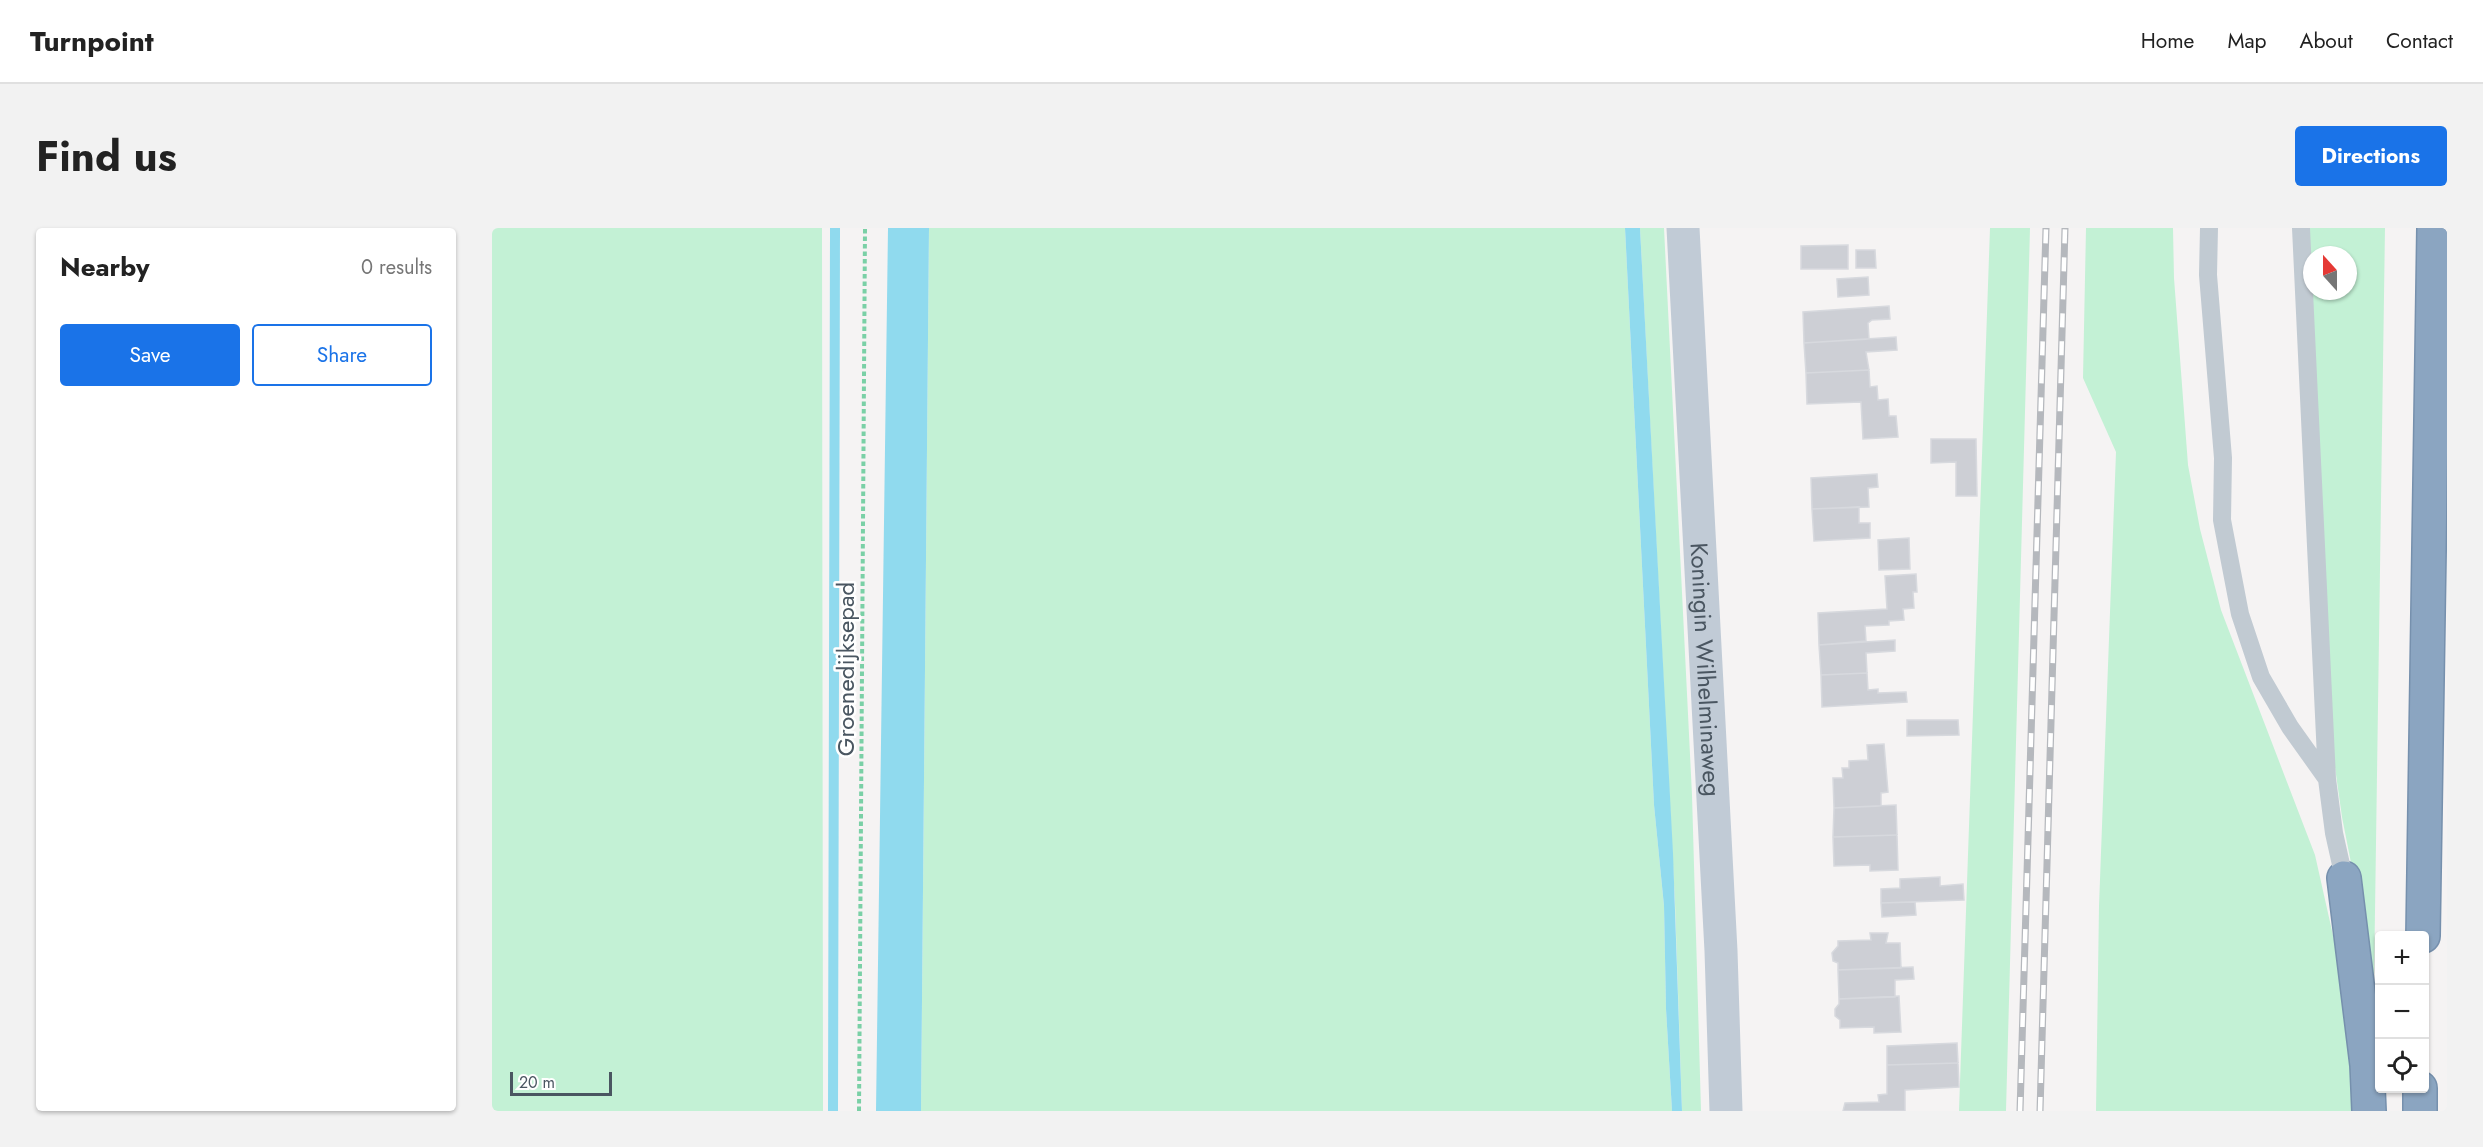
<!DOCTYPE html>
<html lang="en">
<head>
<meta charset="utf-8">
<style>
	body { margin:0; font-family:Jost,sans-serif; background:#f2f2f2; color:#222 }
	.controls { position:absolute; right:18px; bottom:18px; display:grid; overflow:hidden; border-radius:6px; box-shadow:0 2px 4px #0004 }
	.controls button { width:54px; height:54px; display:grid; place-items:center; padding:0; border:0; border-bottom:2px solid #e0e0e0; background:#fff; color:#222; font:30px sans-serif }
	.compass { position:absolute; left:1811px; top:18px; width:54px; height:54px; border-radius:50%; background:#fff; box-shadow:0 2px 4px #0004; rotate:339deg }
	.scale { position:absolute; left:18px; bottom:15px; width:102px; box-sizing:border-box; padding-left:6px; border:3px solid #4a5661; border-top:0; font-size:16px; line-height:21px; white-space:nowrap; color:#4a5661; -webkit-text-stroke:4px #fff; paint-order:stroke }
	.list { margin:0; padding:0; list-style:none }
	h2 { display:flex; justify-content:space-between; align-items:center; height:78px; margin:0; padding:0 24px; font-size:26px }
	h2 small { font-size:20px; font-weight:400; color:#767676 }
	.actions { display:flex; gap:12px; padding:18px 24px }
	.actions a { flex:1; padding:14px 0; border:2px solid #1a73e8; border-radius:6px; text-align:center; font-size:21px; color:#1a73e8 }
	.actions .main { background:#1a73e8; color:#fff }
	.icon { flex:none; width:33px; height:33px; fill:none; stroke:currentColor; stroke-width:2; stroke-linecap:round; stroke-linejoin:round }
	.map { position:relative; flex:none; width:1955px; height:883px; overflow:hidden; border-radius:6px }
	header { display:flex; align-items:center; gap:36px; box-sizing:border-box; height:84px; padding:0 30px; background:#fff; border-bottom:2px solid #e0e0e0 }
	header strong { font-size:28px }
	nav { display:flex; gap:33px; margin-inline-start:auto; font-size:21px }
	.intro { display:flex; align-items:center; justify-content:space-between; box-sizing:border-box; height:144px; padding:0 36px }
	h1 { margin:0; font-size:42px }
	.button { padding:15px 27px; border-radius:6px; background:#1a73e8; color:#fff; font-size:21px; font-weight:700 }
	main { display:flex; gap:36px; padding:0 36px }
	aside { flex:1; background:#fff; border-radius:6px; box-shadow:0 2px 4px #0004 }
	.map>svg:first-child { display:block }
	.green { fill:#c3f1d5; fill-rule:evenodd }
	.water { fill:#90daee }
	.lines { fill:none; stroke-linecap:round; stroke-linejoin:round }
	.stream { stroke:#90daee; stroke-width:10 }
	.building { fill:#cdcfd5; stroke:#d7d9de; stroke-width:1.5 }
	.highway-casing { stroke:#7690ad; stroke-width:36 }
	.path { stroke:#7ad0a6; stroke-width:4; stroke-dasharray:4.5 3; stroke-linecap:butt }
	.lane { stroke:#c1cad2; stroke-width:18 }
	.secondary { stroke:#c1cbd6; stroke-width:33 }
	.highway { stroke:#8ba5c1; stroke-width:33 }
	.rail-casing { stroke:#b5b8bd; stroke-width:7 }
	.rail { stroke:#fff; stroke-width:4.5; stroke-dasharray:14; stroke-linecap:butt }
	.labels { text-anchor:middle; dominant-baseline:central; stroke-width:5; stroke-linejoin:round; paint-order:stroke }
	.street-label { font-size:24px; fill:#4a5661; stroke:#fff }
</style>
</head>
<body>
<header>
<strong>Turnpoint</strong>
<nav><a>Home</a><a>Map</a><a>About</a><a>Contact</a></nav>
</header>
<div class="intro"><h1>Find us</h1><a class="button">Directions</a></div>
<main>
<aside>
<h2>Nearby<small>0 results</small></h2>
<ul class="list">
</ul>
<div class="actions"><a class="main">Save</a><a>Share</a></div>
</aside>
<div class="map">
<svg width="1955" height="883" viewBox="0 0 1955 883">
	<rect width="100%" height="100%" fill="#f5f3f3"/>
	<!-- green -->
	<path class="green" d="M0 0H330L331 883H0Z
		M437 0H1133L1162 577 1172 678 1174 781 1180 883H429Z
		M1148 0H1172L1200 567 1209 883H1190L1183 675Z
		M1498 0H1538L1514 883H1467Z
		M1594 0H1681L1682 50 1696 237 1708 301 1729 382 1823 627 1851 752 1868 883H1604L1607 678 1624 224 1591 150Z
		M1815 0H1893L1882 752 1850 589 1838 504ZM1820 27H1856V63H1820Z"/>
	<!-- water -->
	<path class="water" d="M396 0H437L429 883H384Z
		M1133 0H1148L1181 625 1190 883H1180L1174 781 1172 678 1162 577Z"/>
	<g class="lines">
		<!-- stream -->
		<path class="stream" d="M341 883 343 0"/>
	</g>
	<!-- building -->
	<path class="building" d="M1356 17V41H1309V18Z
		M1364 22H1383L1384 40H1364Z
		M1376 49 1377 67 1346 69 1345 51Z
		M1397 78 1398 91 1380 92 1376 95 1377 111 1312 115 1311 84Z
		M1404 109 1405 122 1374 124 1377 142 1314 145 1312 115Z
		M1377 142 1378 159 1385 158 1386 172 1396 171 1397 188H1404L1406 209 1371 211 1369 174 1315 176 1314 145Z
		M1439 211H1484L1485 268H1464V234L1439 235Z
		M1385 246 1386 259 1376 260 1377 279 1320 281 1319 250Z
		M1367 279V295H1378V310L1322 313 1320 281Z
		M1417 310 1418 341 1387 342 1386 312Z
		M1424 346 1425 364H1421L1422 380 1411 381 1412 392 1397 393V397L1373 398 1374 413 1327 417 1326 385 1395 381 1393 348Z
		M1403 412V423L1374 425 1375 445 1329 447 1327 417Z
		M1375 445 1376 462 1386 461V465L1414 464 1415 474 1330 479 1329 447Z
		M1415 492H1466L1467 507 1415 508Z
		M1392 516 1396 564 1389 565V578L1342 580 1341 550H1351L1350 540H1357V533L1376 532 1375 517Z
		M1404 577 1405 607 1341 609 1342 580Z
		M1405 607 1406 642 1378 643V637L1342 638 1341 609Z
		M1448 649V658L1471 656 1472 672 1389 675V661L1408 660V651Z
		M1423 674 1424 687 1390 689 1389 675Z
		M1378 705H1396L1394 715H1408L1409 740 1346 742V735L1341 733 1340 725 1346 718V713L1379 712Z
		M1421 739 1422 751 1403 752V769L1347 771 1346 742Z
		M1407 768 1409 804 1382 805V799L1348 800V792L1343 788V781L1347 776V771Z
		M1465 815 1466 835 1395 837V818Z
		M1466 835 1467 859 1413 862V883H1351L1353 875 1387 874 1386 867 1395 866V837Z"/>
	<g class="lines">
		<!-- highway casing -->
		<g class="highway-casing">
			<path id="highway" d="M1852 650 1875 837 1877 883
				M1931 708 1942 0
				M1928 883V860"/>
		</g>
		<!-- path -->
		<path class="path" d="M367 883 373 0"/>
		<!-- lane -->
		<path class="lane" d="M1717 0 1716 47 1731 230 1730 292 1748 386 1769 449 1798 499 1835 551
			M1809 0 1835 551 1842 605 1852 650"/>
		<!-- secondary -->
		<path class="secondary" id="s1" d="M1191 0 1229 723 1234 883"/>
		<!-- highway -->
		<use href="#highway" class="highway"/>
		<!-- rail casing -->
		<g class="rail-casing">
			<path id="rail" d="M1528 883 1554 0
				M1548 883 1573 0"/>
		</g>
		<!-- rail -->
		<use href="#rail" class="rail"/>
	</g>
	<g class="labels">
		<!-- street labels -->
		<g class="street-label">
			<text transform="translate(353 441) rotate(-90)">Groenedijksepad</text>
			<text stroke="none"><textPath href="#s1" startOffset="442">Koningin Wilhelminaweg</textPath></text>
		</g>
	</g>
</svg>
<div class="controls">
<button>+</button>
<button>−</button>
<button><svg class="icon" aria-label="locate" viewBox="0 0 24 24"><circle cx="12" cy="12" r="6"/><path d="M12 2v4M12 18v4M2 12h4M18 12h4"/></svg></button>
</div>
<svg class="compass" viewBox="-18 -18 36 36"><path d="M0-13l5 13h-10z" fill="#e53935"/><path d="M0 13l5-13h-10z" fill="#767676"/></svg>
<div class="scale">20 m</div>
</div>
</main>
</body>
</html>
